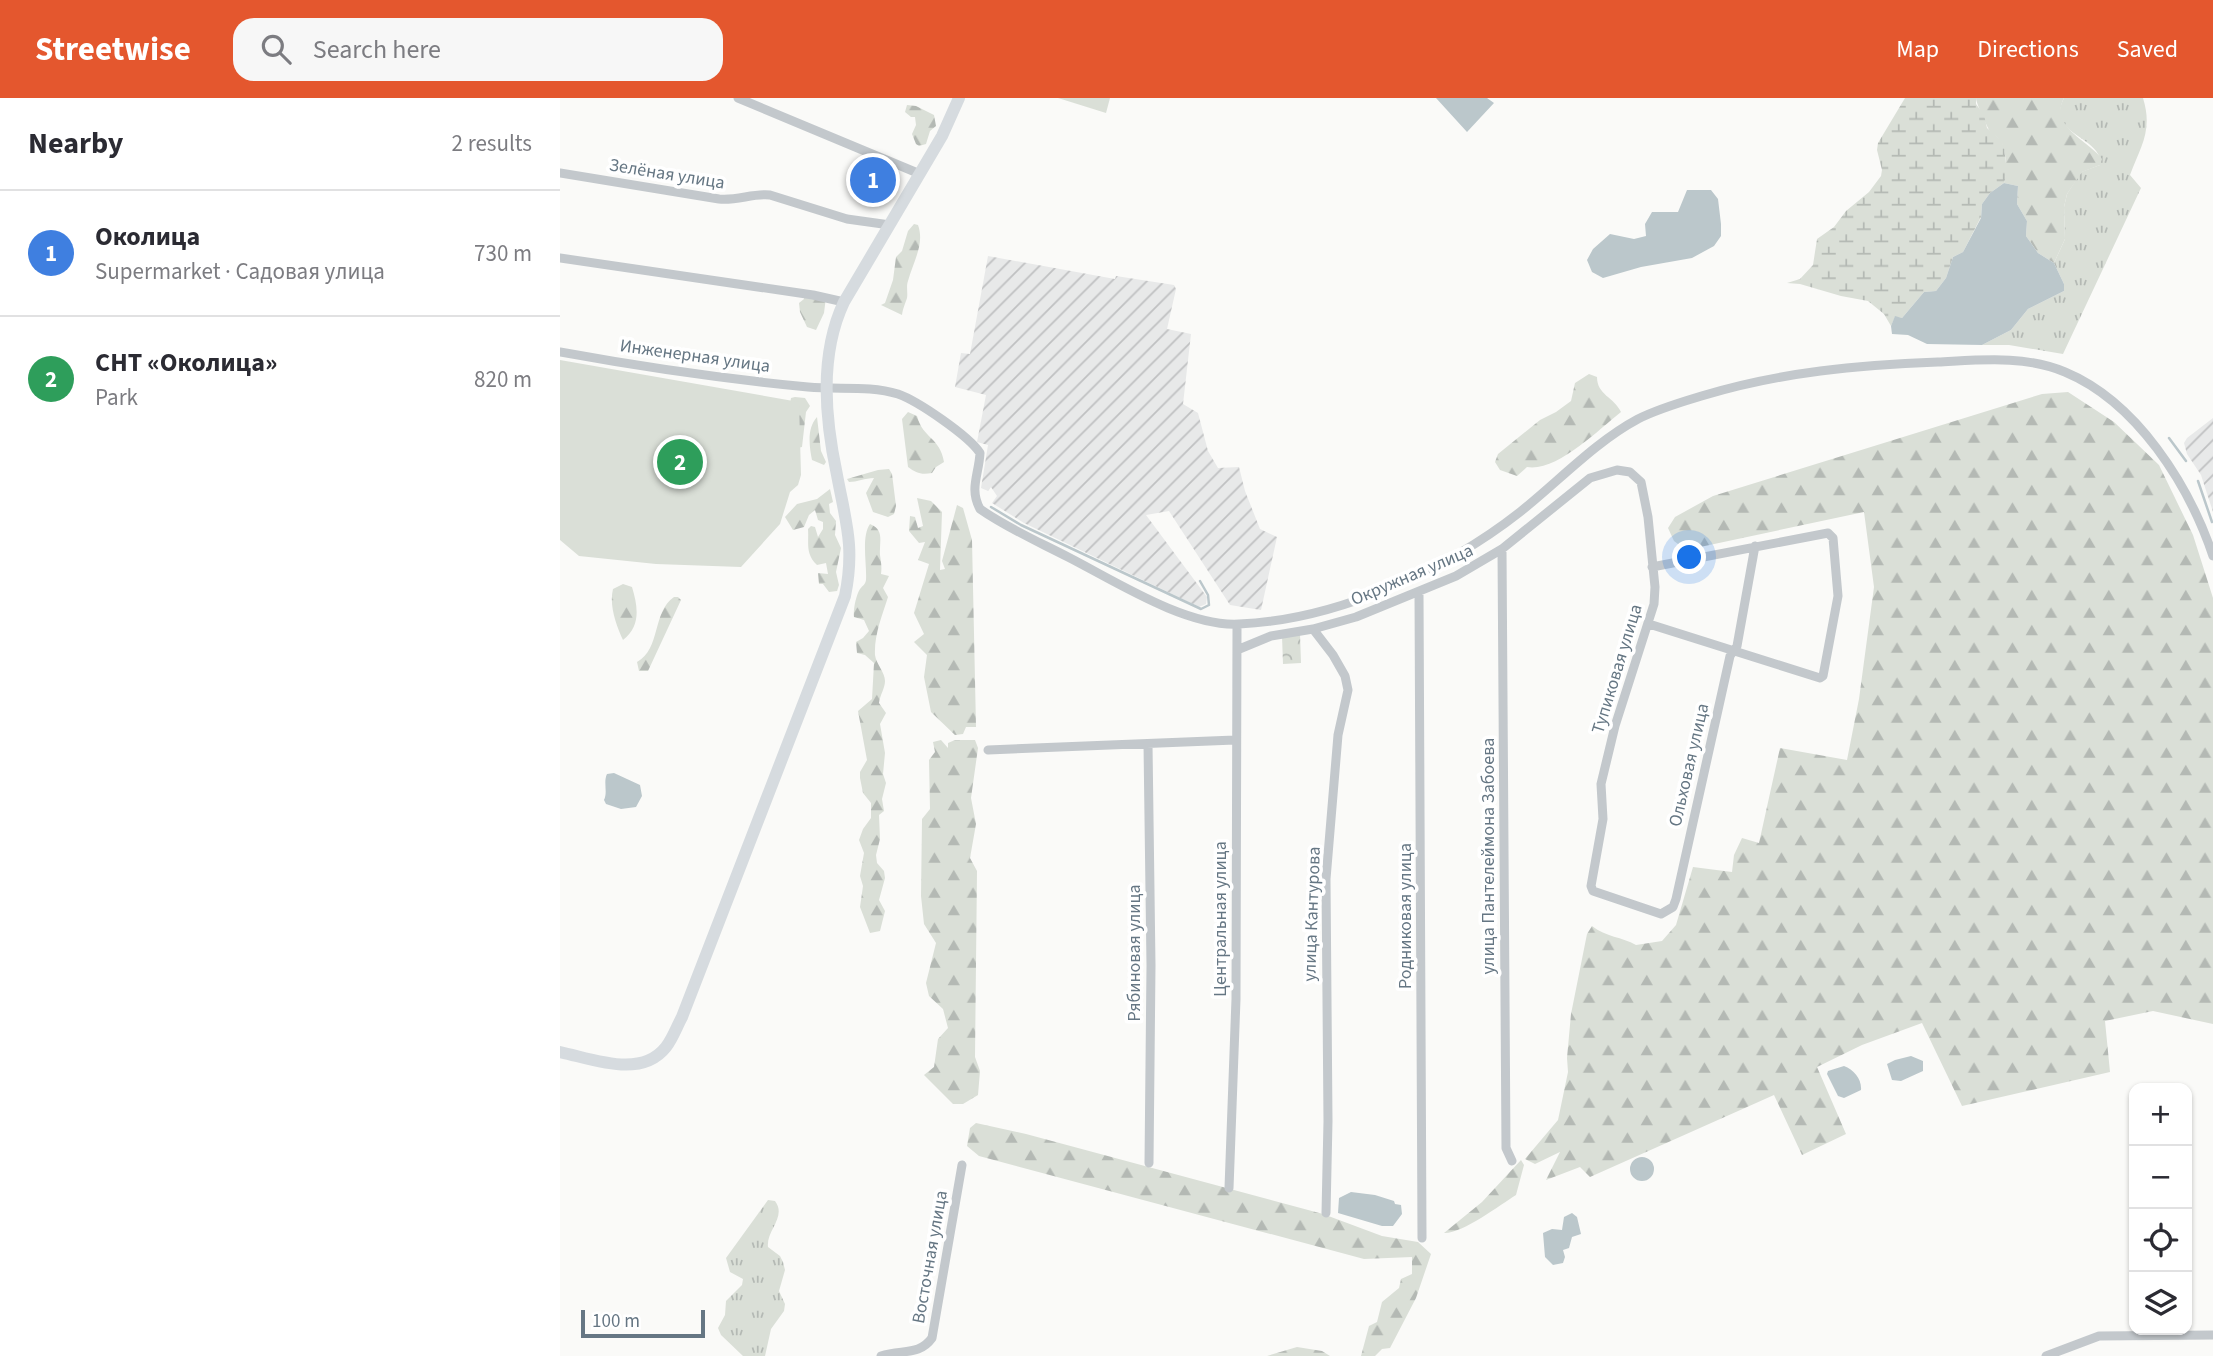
<!DOCTYPE html>
<html lang="en">
<head>
<meta charset="utf-8">
<style>
	body { margin:0; font-family:"Source Sans 3",sans-serif; background:#f7f7f7; color:#2b2b33 }
	.controls { position:absolute; right:21px; bottom:21px; display:grid; overflow:hidden; border-radius:14px; box-shadow:0 2px 5px #0004 }
	.controls button { width:63px; height:63px; display:grid; place-items:center; padding:0; border:0; border-bottom:2px solid #e1e1e2; background:#fff; color:#2b2b33; font:35px sans-serif }
	.scale { position:absolute; left:21px; bottom:18px; width:124px; box-sizing:border-box; padding-left:7px; border:4px solid #657683; border-top:0; font-size:19px; line-height:24px; white-space:nowrap; color:#657683; -webkit-text-stroke:5px #fff; paint-order:stroke }
	.you { position:absolute; left:1130px; top:460px; width:24px; height:24px; margin:-18px; border:5px solid #fff; border-radius:50%; background:#1a73e8; box-shadow:0 0 0 10px #1a73e833 }
	.badge { display:grid; place-items:center; width:46px; height:46px; border-radius:50%; background:#e4572e; color:#fff; font-size:23px; font-weight:700 }
	.pin { position:absolute; translate:-50% -50%; border:4px solid #fff; box-shadow:0 2px 7px #0006 }
	.list { margin:0; padding:0; list-style:none }
	h2 { display:flex; justify-content:space-between; align-items:center; height:91px; margin:0; padding:0 28px; font-size:30px }
	h2 small { font-size:23px; font-weight:400; color:#7c7c81 }
	.list li { display:grid; grid-template-columns:46px 1fr auto; gap:21px; align-items:center; box-sizing:border-box; height:126px; padding:0 28px; border-top:2px solid #e1e1e2 }
	.list b { display:block; font-size:26px; white-space:nowrap }
	.list p { margin:0; font-size:23px; white-space:nowrap; color:#7c7c81 }
	.list em { font-size:23px; font-style:normal; color:#7c7c81 }
	.icon { flex:none; width:38px; height:38px; fill:none; stroke:currentColor; stroke-width:2; stroke-linecap:round; stroke-linejoin:round }
	.map { position:relative; flex:none; width:1653px; height:1258px; overflow:hidden }
	header { display:flex; align-items:center; gap:42px; box-sizing:border-box; height:98px; padding:0 35px; background:#e4572e; color:#fff }
	header strong { font-size:33px }
	nav { display:flex; gap:38px; margin-inline-start:auto; font-size:24px }
	.search { width:490px; height:63px; background:#f7f7f7; display:flex; align-items:center; gap:18px; box-sizing:border-box; padding:0 24px; border-radius:21px; color:#7c7c81; font-size:26px }
	main { display:flex }
	aside { flex:1; background:#fff }
	.map>svg:first-child { display:block }
	.industrial { fill:url(#industrial-furrows) }
	.grass { fill:url(#grass-tufts) }
	.forest { fill:url(#forest-firs) }
	.wetland { fill:url(#wetland-marsh) }
	.park { fill:url(#park-crowns) }
	.garden { fill:#dadfd7 }
	.water { fill:#bbc7cb }
	.lines { fill:none; stroke-linecap:round; stroke-linejoin:round }
	.stream { stroke:#bbc7cb; stroke-width:2.5 }
	.minor { stroke:#c3c8cc; stroke-width:9 }
	.major { stroke:#d6dbdf; stroke-width:12 }
	.labels { text-anchor:middle; dominant-baseline:central; stroke-width:7; stroke-linejoin:round; paint-order:stroke }
	.street-label { font-size:18px; fill:#657683; stroke:#fff }
</style>
</head>
<body>
<header>
<strong>Streetwise</strong>
<div class="search"><svg class="icon" aria-label="search" viewBox="0 0 24 24"><circle cx="10" cy="10" r="6"/><path d="M15 15l6 6"/></svg>Search here</div>
<nav><a>Map</a><a>Directions</a><a>Saved</a></nav>
</header>
<main>
<aside>
<h2>Nearby<small>2 results</small></h2>
<ul class="list">
<li><span class="badge" style="background:#3f7fe0">1</span><div><b>Околица</b><p>Supermarket · Садовая улица</p></div><em>730 m</em></li>
<li><span class="badge" style="background:#2e9e5b">2</span><div><b>СНТ «Околица»</b><p>Park</p></div><em>820 m</em></li>
</ul>
</aside>
<div class="map">
<svg width="1653" height="1258" viewBox="0 0 1653 1258">
	<defs>
		<pattern id="industrial-furrows" width="10" height="10" patternUnits="userSpaceOnUse" patternTransform="scale(1.75)"><rect width="10" height="10" fill="#e8e9e9"/><path d="M-1 1l2-2M0 10L10 0M9 11l2-2" fill="none" stroke="#c0c1c2"/></pattern>
		<pattern id="grass-tufts" width="24" height="20" patternUnits="userSpaceOnUse" patternTransform="scale(1.75)"><rect width="24" height="20" fill="#dadfd7"/><path d="M3 7l-1-3M5 7V3M7 7l1-3M15 17l-1-3M17 17v-4M19 17l1-3" fill="none" stroke="#b4b9b4"/></pattern>
		<pattern id="forest-firs" width="22" height="20" patternUnits="userSpaceOnUse" patternTransform="scale(1.75)"><rect width="22" height="20" fill="#dadfd7"/><path d="M5 1l3.5 6h-7zM16 11l3.5 6h-7z" fill="#b4b9b4"/></pattern>
		<pattern id="wetland-marsh" width="20" height="14" patternUnits="userSpaceOnUse" patternTransform="scale(1.75)"><rect width="20" height="14" fill="#dadfd7"/><path d="M1 5h8M5 5V1M11 12h8M15 12V8" fill="none" stroke="#b4b9b4"/></pattern>
		<pattern id="park-crowns" width="20" height="18" patternUnits="userSpaceOnUse" patternTransform="scale(1.75)"><rect width="20" height="18" fill="#dadfd7"/><path d="M2 6a3 3 0 1 1 6 0M12 15a3 3 0 1 1 6 0" fill="none" stroke="#b4b9b4"/></pattern>
	</defs>
	<rect width="100%" height="100%" fill="#fafaf8"/>
	<!-- industrial -->
	<path class="industrial" d="M428 158 555 181 556 178 614 187 616 191 607 231 631 236 623 306 638 315 648 353 658 370 679 369 685 393 700 431 717 439 701 512 670 507 609 413 586 417 647 499 646 506 639 509 464 425 432 405 437 398 431 389 428 393 421 390 428 347 417 344 426 297 395 289 401 255 410 256Z
		M1653 320V414L1641 377 1627 356 1624 345 1627 340Z"/>
	<!-- grass -->
	<path class="grass" d="M1504 0H1583C1593 32 1581 48 1570 77L1581 90 1503 256 1449 247H1422L1451 232 1468 211 1504 193V186L1494 165 1505 141 1504 109 1507 96 1521 74 1540 67C1539 63 1540 59 1538 56 1528 37 1487 32 1504 0Z
		M208 1102 215 1103C227 1119 206 1132 208 1149L220 1158 223 1164 225 1172 219 1193 225 1206 224 1213 211 1231 205 1258H183L161 1237 158 1230 165 1217 166 1203 182 1187 183 1181 170 1174 166 1160Z"/>
	<!-- forest -->
	<path class="forest" d="M1416 0H1504C1489 29 1528 42 1542 61L1540 67 1522 74 1507 96 1504 109 1505 141 1494 165 1478 155 1466 138 1467 123 1457 106 1458 88 1444 85C1447 74 1447 52 1440 42 1438 39 1434 37 1431 35 1428 31 1416 5 1416 0Z
		M347 7 356 8 374 17 376 28 370 33 366 46 359 48 356 46 352 36 356 27 355 19H351L345 14Z
		M354 126 358 127C365 146 353 164 348 183 346 188 348 195 347 200 345 206 343 210 342 217L321 207 325 205 333 182 336 159 342 153 348 133Z
		M244 196 266 199 264 215 256 232 247 229 240 214 239 205 244 201Z
		M1029 276 1037 279C1037 297 1054 299 1061 314 1038 332 997 374 967 369L957 378 940 372 935 364 938 356 980 322 996 314 1011 303 1015 285Z
		M1508 294 1554 324 1599 367 1633 437 1653 500V926L1593 913 1545 923 1550 974 1402 1008 1362 925 1302 947 1257 969 1286 1036 1242 1057 1214 997 1030 1079 1020 1069 986 1082 1000 1054 975 1066 965 1061 998 1022 1008 974 1007 960 1011 916 1027 836 1032 828C1046 839 1062 839 1076 847L1102 843 1116 827 1133 769 1172 774 1174 757 1182 740 1199 745 1220 650 1287 662 1299 601 1314 489 1304 414 1126 452 1114 443 1108 430 1115 419 1153 398 1482 296Z
		M235 299 245 300 250 308 246 314 242 349 237 350 230 306 231 300Z
		M348 314 357 318C363 341 380 339 384 364L376 369 372 375C361 377 356 375 348 369L342 321Z
		M257 319 261 353 266 364 264 367 252 362C249 347 247 330 257 319Z
		M329 371 332 376 336 408 334 416 328 419 313 414 306 395 314 380C305 380 297 384 289 384L287 381 318 372Z
		M270 391 273 404 269 406 270 415 276 423 275 437 281 450 276 474 279 487 277 493 269 494 263 486H259L258 475 268 476 266 465 257 467C245 456 249 445 248 431L251 428 255 429 258 439 263 431V424L258 422 255 412 249 417 244 429 233 432 225 419 237 406 257 401Z
		M357 400 371 403 382 414 380 472 385 471 382 463 397 407 403 410 412 442 416 629H406L403 636 395 637 371 614 364 579 367 557 354 544 364 536 354 515 369 466 358 462 365 444 359 445 349 433 350 418 355 419 358 430 363 428Z
		M310 426C325 432 319 444 320 457 321 464 322 469 321 476L329 478 323 490 328 499C322 518 314 537 315 557 316 566 325 574 325 583 325 590 320 597 319 605L326 615 320 626 325 655 323 676 326 685 322 701 324 713 319 717 320 741 316 757 317 765 324 773 325 780 319 802 325 813 320 833 310 835 300 809 303 788 300 778 304 755 299 742 303 731 311 720V705L303 695 300 680V674L307 662 298 613 312 601 314 565 305 557 297 555 296 544 303 540 309 533 304 522 294 519C293 512 296 497 300 491 303 487 305 487 306 482 307 466 301 439 310 426Z
		M63 486 72 489C78 509 81 528 63 542 56 527 49 507 53 491Z
		M114 499H118L121 502 88 573H79L77 564C101 551 92 514 114 499Z
		M381 642 388 650V645L395 642H415L418 650 411 700 416 726 410 760 417 773 415 959 420 973 418 997 403 1006H393L364 977 374 969 378 941 388 930 383 911 369 898 366 885 376 845 364 826 361 798 362 721 370 711 369 662 375 654 373 644Z
		M416 1025 466 1036 763 1116 822 1138 858 1144 871 1156 856 1200 830 1250 822 1251 815 1258H801L809 1228 817 1224 822 1204 839 1190 841 1181 852 1176V1159L804 1161 419 1058 407 1048 410 1030Z
		M961 1062 964 1067 956 1097C940 1107 902 1136 884 1135L922 1104Z
		M737 1249 762 1253 770 1258H707Z"/>
	<!-- wetland -->
	<path class="wetland" d="M1345 0H1416V6L1424 17 1427 30 1441 42 1444 49 1447 74 1444 85 1430 95 1422 106 1421 119 1403 154 1393 159 1386 180 1376 193 1364 194 1342 220 1335 219 1331 228 1324 216 1308 203 1281 198 1240 186 1227 185 1240 181 1253 167 1257 141 1274 129 1286 113 1309 94 1321 78 1322 72 1317 52 1318 45Z"/>
	<!-- park -->
	<path class="park" d="M740 536 741 565 723 566 722 538Z"/>
	<!-- garden -->
	<path class="garden" d="M498 0H550L546 15Z
		M0 262 239 304 241 377 238 387 230 394 220 426 181 469 96 466 19 458 0 442Z"/>
	<!-- water -->
	<path class="water" d="M876 0H927L934 5 907 34Z
		M1444 85 1458 88 1457 106 1467 123 1466 138 1478 155 1494 165 1504 186V193L1468 211 1451 232 1422 247 1367 246 1348 237 1332 236 1331 228 1335 218 1342 220 1364 194 1376 193 1386 180 1393 159 1403 154 1421 120 1422 106 1430 95Z
		M1127 92H1151L1158 101 1161 126V138L1154 148 1132 160 1081 169 1043 180 1032 174 1027 162 1033 151 1050 136 1074 141 1086 138 1085 126 1092 114H1118Z
		M54 675 80 687 82 698 76 709 61 711 46 706 44 702C48 694 43 684 47 676Z
		M1351 958 1363 963V973L1341 983 1332 982 1327 966 1335 962Z
		M1284 968C1294 972 1302 981 1301 992L1284 1000 1278 998 1267 976 1268 973Z
		M1070 1071a12 12 0 1 1 24 0a12 12 0 1 1-24 0Z
		M791 1094 815 1097 834 1103 835 1106 841 1107 842 1116 833 1128H822L778 1115 779 1100Z
		M1012 1115 1017 1119 1021 1136 1012 1139 1009 1150 1003 1152 1005 1159 1003 1165 993 1167 985 1159 983 1135 992 1131 1002 1132 1004 1119Z"/>
	<g class="lines">
		<!-- stream -->
		<path class="stream" d="M1609 340 1626 363
			M1638 383 1652 424
			M431 409 461 427 641 511 649 507 648 497 640 483"/>
		<!-- minor -->
		<path class="minor" d="M178 0 360 76
			M0 75 159 101C177 103 193 95 210 97L287 121 330 127
			M0 160 253 197 284 204
			M0 254C82 269 165 281 248 289 278 292 309 287 338 296 358 303 409 338 420 355 419 376 409 391 420 411 447 430 479 444 508 459 555 483 626 529 679 526 776 522 885 473 960 414 999 383 1035 344 1078 321 1100 310 1122 304 1145 297 1222 274 1298 267 1378 264 1420 262 1465 257 1505 274 1577 304 1629 387 1653 458
			M942 451 946 1050 952 1063
			M859 495 862 1140
			M1089 526 1260 580 1263 578 1278 498 1273 440 1268 435 1092 469
			M753 531 773 557 785 578 788 592 778 637 766 781 768 1023 766 1115
			M677 552 711 538 753 531 796 519 896 478 942 451 1030 380 1057 372 1070 374 1081 384 1088 419 1095 489 1094 506 1055 628 1041 686 1043 721 1031 788 1033 793 1101 816 1113 809 1116 801 1170 558 1177 548 1195 448
			M588 646 591 867 589 1065
			M428 652 675 642
			M669 1090 676 901 677 527
			M321 1258C342 1251 359 1258 372 1240L402 1067
			M1486 1258 1539 1238 1653 1237"/>
		<!-- major -->
		<path class="major" d="M0 954C33 961 81 981 106 949 113 940 117 928 122 919L285 498C295 449 286 425 277 377 265 321 259 257 284 204L382 38 399 0"/>
	</g>
	<g class="labels">
		<!-- street labels -->
		<g class="street-label">
			<text transform="translate(107 76) rotate(9)">Зелёная улица</text>
			<text transform="translate(135 258) rotate(8)">Инженерная улица</text>
			<text transform="translate(852 477) rotate(-23)">Окружная улица</text>
			<text transform="translate(1057 571) rotate(-73)">Тупиковая улица</text>
			<text transform="translate(1129 667) rotate(-77)">Ольховая улица</text>
			<text transform="translate(928 758) rotate(-90)">улица Пантелеймона Забоева</text>
			<text transform="translate(752 816) rotate(-88)">улица Кантурова</text>
			<text transform="translate(845 818) rotate(-90)">Родниковая улица</text>
			<text transform="translate(660 821) rotate(-90)">Центральная улица</text>
			<text transform="translate(574 855) rotate(-90)">Рябиновая улица</text>
			<text transform="translate(370 1159) rotate(-80)">Восточная улица</text>
		</g>
	</g>
</svg>
<div class="controls">
<button>+</button>
<button>−</button>
<button><svg class="icon" aria-label="locate" viewBox="0 0 24 24"><circle cx="12" cy="12" r="6"/><path d="M12 2v4M12 18v4M2 12h4M18 12h4"/></svg></button>
<button><svg class="icon" aria-label="layers" viewBox="0 0 24 24"><path d="M12 4l9 5-9 5-9-5zM3 14l9 5 9-5"/></svg></button>
</div>
<div class="scale">100 m</div>
<div class="you"></div>
<div class="pin badge" style="left:313px;top:82px;background:#3f7fe0">1</div>
<div class="pin badge" style="left:120px;top:364px;background:#2e9e5b">2</div>
</div>
</main>
</body>
</html>
